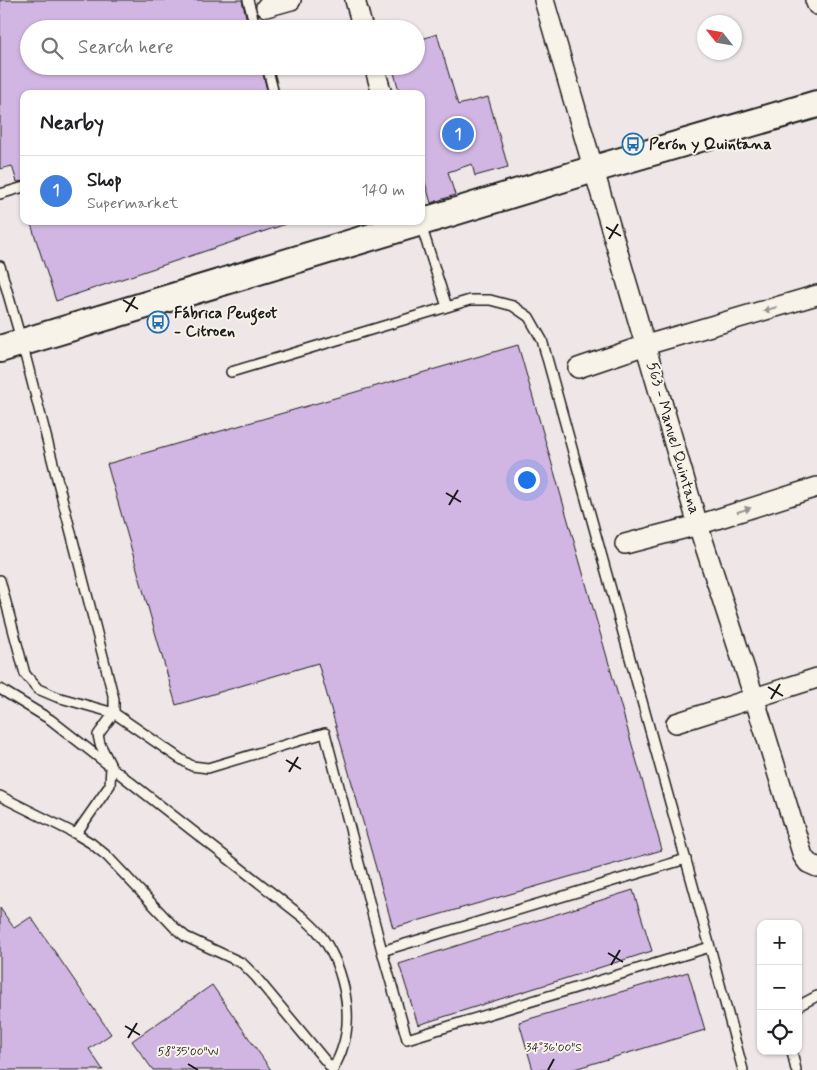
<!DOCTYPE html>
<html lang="en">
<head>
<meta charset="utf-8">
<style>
	body { margin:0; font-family:Mynerve,sans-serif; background:#f2f2f2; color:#202124 }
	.controls { position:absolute; right:15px; bottom:15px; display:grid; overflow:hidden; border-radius:10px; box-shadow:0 1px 4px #0004 }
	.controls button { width:45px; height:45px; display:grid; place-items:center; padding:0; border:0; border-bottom:1px solid #e0e0e0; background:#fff; color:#202124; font:25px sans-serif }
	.compass { position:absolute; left:697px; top:15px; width:45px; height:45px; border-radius:50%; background:#fff; box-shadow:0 1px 4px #0004; rotate:301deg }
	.you { position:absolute; left:526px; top:479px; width:18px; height:18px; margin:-12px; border:4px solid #fff; border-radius:50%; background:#1a73e8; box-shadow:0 0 0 8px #1a73e833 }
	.badge { display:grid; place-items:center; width:32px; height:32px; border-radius:50%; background:#1f6fb2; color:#fff; font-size:16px; font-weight:700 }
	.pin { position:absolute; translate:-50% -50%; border:2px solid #fff; box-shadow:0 1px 5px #0006 }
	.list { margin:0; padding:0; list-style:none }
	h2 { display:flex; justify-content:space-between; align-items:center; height:65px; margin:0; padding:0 20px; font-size:21px }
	h2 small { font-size:16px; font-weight:400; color:#757577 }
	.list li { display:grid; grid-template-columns:32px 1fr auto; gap:15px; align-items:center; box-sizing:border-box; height:70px; padding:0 20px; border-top:1px solid #e0e0e0 }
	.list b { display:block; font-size:19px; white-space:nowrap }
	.list p { margin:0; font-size:16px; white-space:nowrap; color:#757577 }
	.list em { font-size:16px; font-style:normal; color:#757577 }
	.icon { flex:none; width:28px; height:28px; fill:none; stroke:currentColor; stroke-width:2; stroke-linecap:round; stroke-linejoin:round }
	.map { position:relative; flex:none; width:817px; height:1070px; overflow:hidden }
	.search { position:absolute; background:#fff; box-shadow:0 1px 4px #0004; left:20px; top:20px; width:405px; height:55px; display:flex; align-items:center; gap:12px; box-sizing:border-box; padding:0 18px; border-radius:28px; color:#757577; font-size:19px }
	.panel { position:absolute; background:#fff; box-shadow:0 1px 4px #0004; left:20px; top:90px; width:405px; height:135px; border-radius:10px }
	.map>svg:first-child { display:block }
	.building { fill:#d1b6e3; stroke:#1c1c1c }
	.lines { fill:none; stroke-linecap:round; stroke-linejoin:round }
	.lane-casing { stroke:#1c1c1c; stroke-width:12 }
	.street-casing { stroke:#1c1c1c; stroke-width:22 }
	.secondary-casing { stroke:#1c1c1c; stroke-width:30 }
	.lane { stroke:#f7f3e8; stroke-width:9 }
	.street { stroke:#f7f3e8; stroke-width:19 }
	.secondary { stroke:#f7f3e8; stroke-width:26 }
	.oneway { fill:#94928c }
	.ticks { fill:none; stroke:#1c1c1c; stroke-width:2 }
	.labels { text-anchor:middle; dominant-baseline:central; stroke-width:4; stroke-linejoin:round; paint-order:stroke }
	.poi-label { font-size:16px; font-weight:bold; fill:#1c1c1c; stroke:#f7f3e8; text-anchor:start }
	.street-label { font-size:16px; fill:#1c1c1c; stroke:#f7f3e8 }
	.ticks-label { font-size:12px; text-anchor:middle; fill:#1c1c1c; stroke:#f7f3e8; stroke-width:4; stroke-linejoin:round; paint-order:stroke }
</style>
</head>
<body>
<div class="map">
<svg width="817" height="1070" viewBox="0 0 817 1070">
	<rect width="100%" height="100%" fill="#efe7e7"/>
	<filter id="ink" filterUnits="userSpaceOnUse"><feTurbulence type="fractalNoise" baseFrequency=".02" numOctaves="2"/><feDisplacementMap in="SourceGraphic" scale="10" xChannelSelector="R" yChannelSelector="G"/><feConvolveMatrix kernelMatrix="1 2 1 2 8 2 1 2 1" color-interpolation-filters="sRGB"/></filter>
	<g filter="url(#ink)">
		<!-- building -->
		<path class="building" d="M0 0H242L249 29H29V66H261L268 94H24V181L17 182 12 166 0 169Z
			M437 34 458 105 488 97 508 167 475 176 472 164 448 172 455 195 431 203 421 169V94H400L392 66H416V41Z
			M30 221H286V224L56 301Z
			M518 345 662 850 393 928 318 663 176 705 107 464Z
			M633 890 652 951 418 1025 399 964Z
			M0 908 14 928 31 917 111 1034 89 1049 103 1070H0Z
			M688 972 705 1030 571 1070H533L519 1022Z
			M212 985 271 1070H153L132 1041Z"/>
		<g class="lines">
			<!-- lane casing -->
			<g class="lane-casing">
				<path id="lane" d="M248 0 256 29
					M267 66 274 94
					M0 194 24 187
					M421 225 447 307
					M0 266 22 343 114 699V713L98 735 100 744 111 766 110 785 76 834
					M231 372 470 300H490L513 306 529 317 542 340 710 947 743 1070
					M0 580 25 674 38 689 57 697 114 713 179 758 192 766 208 768 325 733 382 951 407 1039 710 947
					M0 689 51 720 304 918C309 923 314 927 318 932 342 961 355 1013 342 1049 340 1056 336 1063 333 1070
					M0 796 76 834 91 843 107 856 175 928 186 937 242 963 255 976 333 1070
					M382 951 686 859
					M798 1007 800 1005 817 996
					M792 1051 796 1070"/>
			</g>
			<!-- street casing -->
			<g class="street-casing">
				<path id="street" d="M355 0 363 29
					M544 0 698 525 754 697 803 856 808 863 817 867
					M815 0 817 5
					M266 7 291 0
					M374 66 382 94
					M578 368 646 345 817 295
					M625 544 698 525 817 487
					M676 723 817 678"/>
			</g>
			<!-- secondary casing -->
			<g class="secondary-casing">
				<path id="secondary" d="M0 349 421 222 594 169 817 104"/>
			</g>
			<!-- lane -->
			<use href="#lane" class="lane"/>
			<!-- street -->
			<use href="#street" class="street"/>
			<!-- secondary -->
			<use href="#secondary" class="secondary"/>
		</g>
		<!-- one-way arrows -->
		<defs><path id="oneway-solid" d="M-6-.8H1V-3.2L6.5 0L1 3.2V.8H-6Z" transform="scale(1.25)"/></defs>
		<g class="oneway">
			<use href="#oneway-solid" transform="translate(770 309) rotate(164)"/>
			<use href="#oneway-solid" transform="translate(744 510) rotate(-17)"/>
		</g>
	</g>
	<!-- ticks -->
	<path class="ticks" d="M606 227 621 236M609 239 618 224M123 300 138 309M126 312 135 297M446 493 461 502M449 505 458 490M768 687 783 696M771 699 780 684M286 760 301 769M289 772 298 757M608 953 623 962M611 965 620 950M125 1026 140 1035M128 1038 137 1023M188 1064 198 1070M548 1070 554 1059"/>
	<!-- icons -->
	<defs>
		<g id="bus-ring" transform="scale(1.125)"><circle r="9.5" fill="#f7f3e8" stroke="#1f6fb2" stroke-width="1.5"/><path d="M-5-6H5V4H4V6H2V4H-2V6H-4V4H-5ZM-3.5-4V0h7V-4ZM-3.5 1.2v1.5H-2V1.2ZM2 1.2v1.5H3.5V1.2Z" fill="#1f6fb2"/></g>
	</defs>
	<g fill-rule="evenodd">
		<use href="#bus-ring" x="633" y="144"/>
		<use href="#bus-ring" x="158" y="322"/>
	</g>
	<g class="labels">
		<!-- poi labels -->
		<g class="poi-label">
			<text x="649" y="144">Perón y Quintana</text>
			<text x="174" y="313">Fábrica Peugeot<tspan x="174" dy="18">- Citroen</tspan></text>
		</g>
		<!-- street labels -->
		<g class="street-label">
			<text transform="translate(673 438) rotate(74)">563 - Manuel Quintana</text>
		</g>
	</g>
	<g class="ticks-label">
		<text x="554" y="1051">34°36'00"S</text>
		<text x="188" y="1055">58°35'00"W</text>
	</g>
</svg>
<div class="controls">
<button>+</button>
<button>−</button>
<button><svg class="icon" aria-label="locate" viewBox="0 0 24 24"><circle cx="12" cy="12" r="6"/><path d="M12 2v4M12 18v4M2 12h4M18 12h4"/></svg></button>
</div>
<svg class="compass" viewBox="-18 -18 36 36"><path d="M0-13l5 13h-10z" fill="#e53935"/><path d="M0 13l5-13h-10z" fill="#757577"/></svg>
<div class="you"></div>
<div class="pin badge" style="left:458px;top:134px;background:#3f7fe0">1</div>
<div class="search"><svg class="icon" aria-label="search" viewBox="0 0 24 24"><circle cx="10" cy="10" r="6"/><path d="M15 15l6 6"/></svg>Search here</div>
<section class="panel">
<h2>Nearby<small></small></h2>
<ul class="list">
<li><span class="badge" style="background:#3f7fe0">1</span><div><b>Shop</b><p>Supermarket</p></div><em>140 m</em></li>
</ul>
</section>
</div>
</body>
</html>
